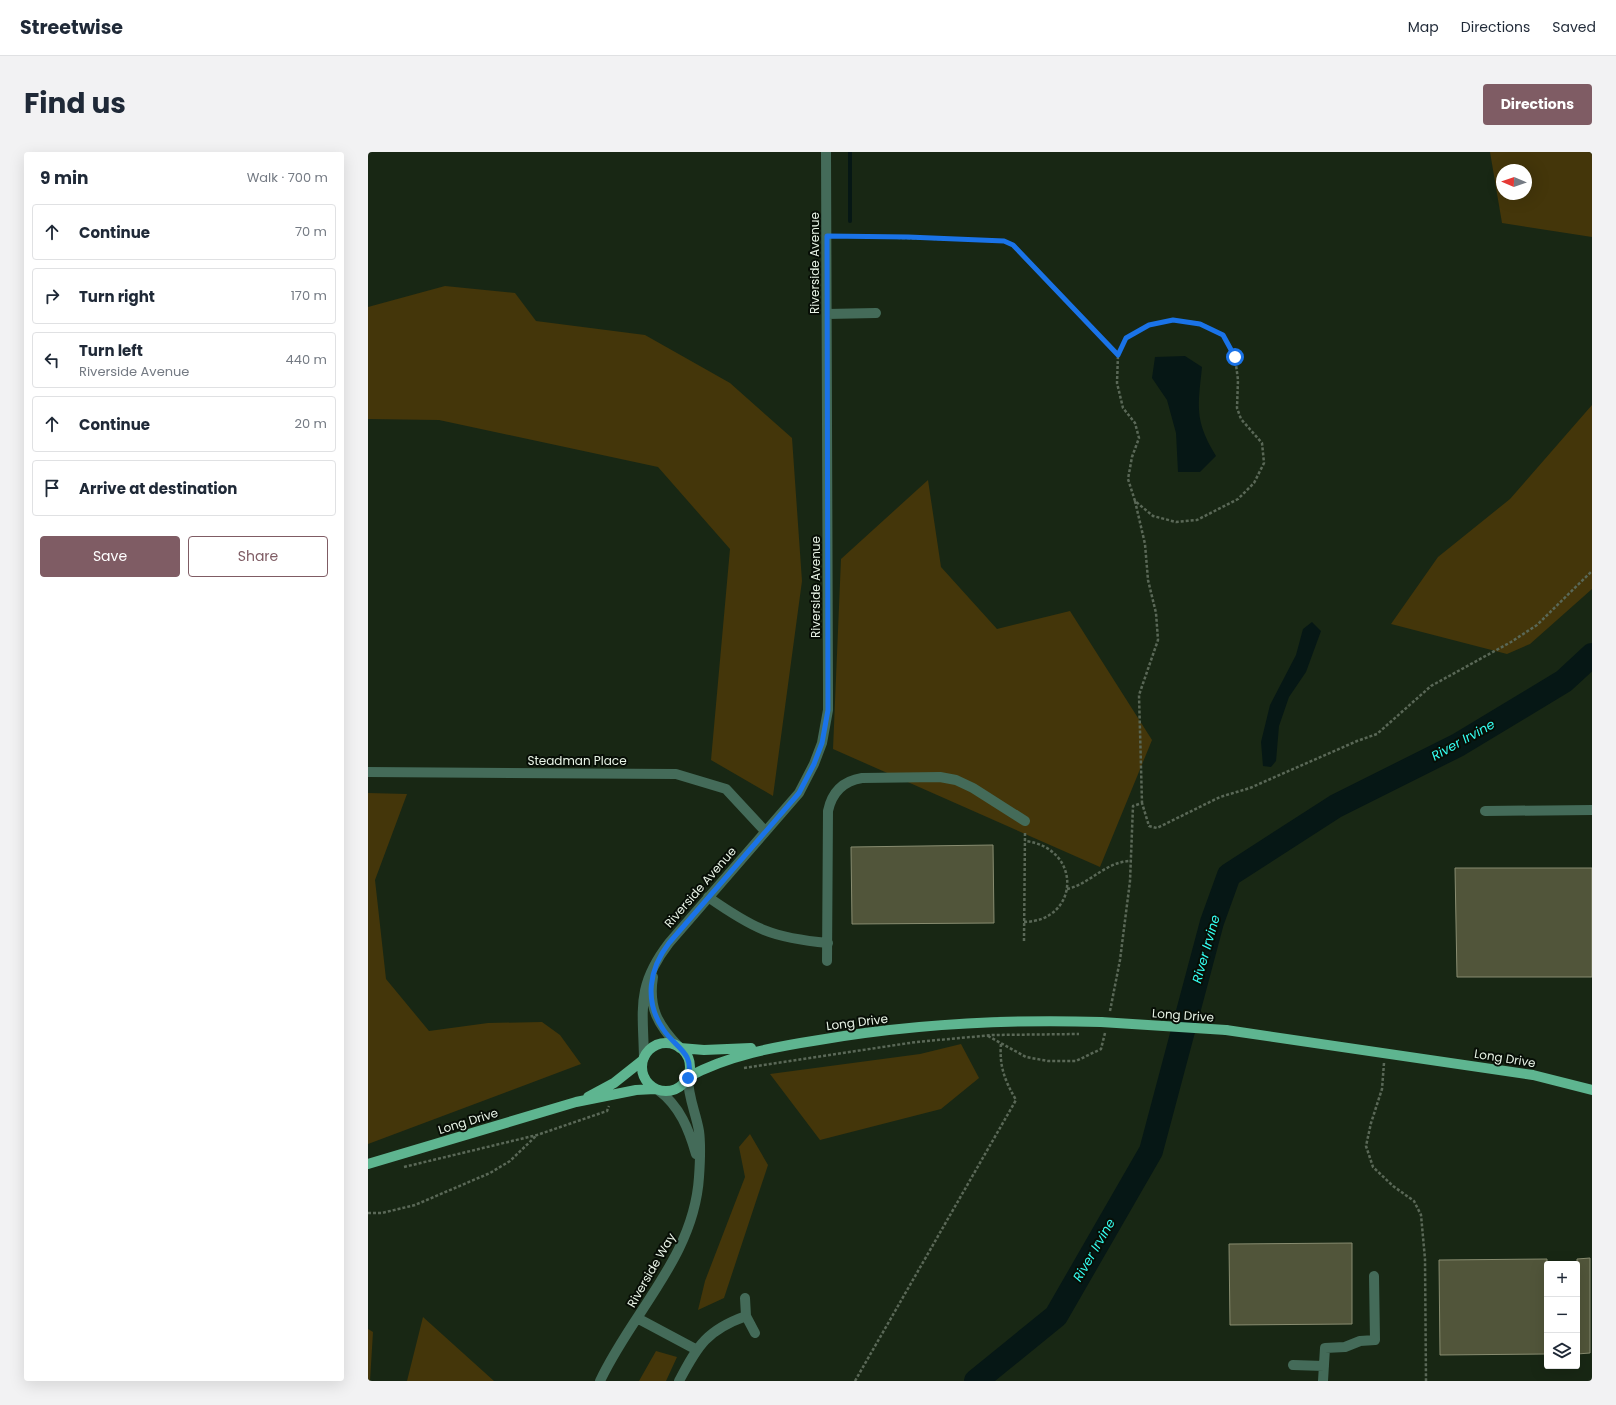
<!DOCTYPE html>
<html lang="en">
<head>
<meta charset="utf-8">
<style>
	body { margin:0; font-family:Poppins,sans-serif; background:#f2f2f3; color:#1f2937 }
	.controls { position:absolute; right:12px; bottom:12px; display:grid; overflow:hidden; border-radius:4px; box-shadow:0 4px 16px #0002 }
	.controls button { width:36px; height:36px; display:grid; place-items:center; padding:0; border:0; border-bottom:1px solid #e0e1e3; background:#fff; color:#1f2937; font:20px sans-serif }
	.compass { position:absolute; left:1128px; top:12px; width:36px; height:36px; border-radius:50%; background:#fff; box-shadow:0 4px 16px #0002; rotate:272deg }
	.stop { position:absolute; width:12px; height:12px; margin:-9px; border:3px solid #1a73e8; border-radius:50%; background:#fff }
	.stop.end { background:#1a73e8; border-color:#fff; box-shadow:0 1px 4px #0008 }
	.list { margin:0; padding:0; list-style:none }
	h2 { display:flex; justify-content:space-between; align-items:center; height:52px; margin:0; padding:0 16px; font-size:17px }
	h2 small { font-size:13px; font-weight:400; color:#747a83 }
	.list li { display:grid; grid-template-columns:26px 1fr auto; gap:12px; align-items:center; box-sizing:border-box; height:56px; margin:0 8px 8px; padding:0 8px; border:1px solid #e0e1e3; border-radius:4px }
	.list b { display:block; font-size:15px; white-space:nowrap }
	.list p { margin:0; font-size:13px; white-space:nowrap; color:#747a83 }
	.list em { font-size:13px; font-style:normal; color:#747a83 }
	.actions { display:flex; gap:8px; padding:12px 16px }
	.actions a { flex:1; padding:9px 0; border:1px solid #7f5c64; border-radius:4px; text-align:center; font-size:14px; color:#7f5c64 }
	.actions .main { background:#7f5c64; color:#fff }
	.icon { flex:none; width:22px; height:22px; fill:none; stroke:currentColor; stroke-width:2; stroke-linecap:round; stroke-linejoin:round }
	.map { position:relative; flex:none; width:1224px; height:1229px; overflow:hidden; border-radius:4px }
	header { display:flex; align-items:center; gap:24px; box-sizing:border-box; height:56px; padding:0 20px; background:#fff; border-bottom:1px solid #e0e1e3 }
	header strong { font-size:19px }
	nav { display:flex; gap:22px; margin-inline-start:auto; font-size:14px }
	.intro { display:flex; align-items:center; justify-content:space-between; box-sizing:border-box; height:96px; padding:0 24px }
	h1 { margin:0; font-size:28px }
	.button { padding:10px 18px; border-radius:4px; background:#7f5c64; color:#fff; font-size:14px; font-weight:700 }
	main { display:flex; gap:24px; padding:0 24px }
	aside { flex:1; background:#fff; border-radius:4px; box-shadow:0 4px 16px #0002 }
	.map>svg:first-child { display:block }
	.green { fill:#44360a; fill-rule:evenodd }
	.water { fill:#061715 }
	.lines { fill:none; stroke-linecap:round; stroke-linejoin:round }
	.stream { stroke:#061715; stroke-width:4 }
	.river { stroke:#061715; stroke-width:24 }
	.building { fill:#51553a; stroke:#888c70 }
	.path { stroke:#5a6857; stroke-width:2.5; stroke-dasharray:3 2; stroke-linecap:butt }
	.minor { stroke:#446b59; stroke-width:10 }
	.major { stroke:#5eb590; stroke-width:10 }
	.major-bridge { stroke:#5eb590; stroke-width:10 }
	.route { stroke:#1a73e8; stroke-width:5 }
	.labels { text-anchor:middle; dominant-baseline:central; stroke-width:4; stroke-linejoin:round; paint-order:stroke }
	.street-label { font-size:12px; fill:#e9f4e7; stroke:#070e06 }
	.water-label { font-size:13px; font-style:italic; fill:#35fff2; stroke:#070e06 }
</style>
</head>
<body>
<header>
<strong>Streetwise</strong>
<nav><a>Map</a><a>Directions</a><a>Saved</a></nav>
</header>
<div class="intro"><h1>Find us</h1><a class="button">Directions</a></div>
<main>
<aside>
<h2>9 min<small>Walk · 700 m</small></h2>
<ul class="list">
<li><svg class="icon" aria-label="ahead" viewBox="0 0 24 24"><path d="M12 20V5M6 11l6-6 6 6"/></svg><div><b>Continue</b></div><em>70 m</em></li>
<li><svg class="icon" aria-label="right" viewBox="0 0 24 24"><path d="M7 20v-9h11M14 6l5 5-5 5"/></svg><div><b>Turn right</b></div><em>170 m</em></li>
<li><svg class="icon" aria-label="left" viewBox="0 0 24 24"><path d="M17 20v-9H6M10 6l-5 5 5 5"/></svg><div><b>Turn left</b><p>Riverside Avenue</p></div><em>440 m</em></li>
<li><svg class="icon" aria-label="ahead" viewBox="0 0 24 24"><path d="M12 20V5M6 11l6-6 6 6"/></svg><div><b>Continue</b></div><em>20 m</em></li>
<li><svg class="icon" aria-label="arrive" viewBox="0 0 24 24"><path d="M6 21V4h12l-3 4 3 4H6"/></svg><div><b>Arrive at destination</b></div></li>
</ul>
<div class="actions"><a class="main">Save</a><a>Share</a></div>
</aside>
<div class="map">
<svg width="1224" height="1229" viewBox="0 0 1224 1229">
	<rect width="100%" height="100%" fill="#182714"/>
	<!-- green -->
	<path class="green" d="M1122 0H1224V85L1134 71ZM1134 18H1158V42H1134Z
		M77 134 147 141 168 169 277 183 362 231 424 286 434 429 405 644 343 608 362 397 290 315 71 268 0 267V155Z
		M1224 253V437L1162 492 1139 502 1023 472 1070 405 1142 347Z
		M560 328 573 415 629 477 702 459 784 588 732 715 465 597 473 407Z
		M0 641 39 642 7 728 18 827 61 879 120 871 174 870 192 883 213 912 0 992Z
		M593 892 611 926 573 957 452 988 402 922 552 902Z
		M382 982 400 1013 356 1146 330 1158 337 1129 377 1025 371 995Z
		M55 1165 126 1229H39Z
		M0 1177 5 1180 2 1229H0Z
		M288 1199 309 1205 298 1229H271Z"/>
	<!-- water -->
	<path class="water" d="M817 204 834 215C830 255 826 268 848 304L832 320H810L808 281 799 248 784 226 787 205Z
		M944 470 953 479 938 520 921 545 911 574 908 609 903 615 895 614 893 590 902 553 928 503 935 477Z"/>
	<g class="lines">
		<!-- stream -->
		<path class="stream" d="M482 69V0"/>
		<!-- river -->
		<path class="river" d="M608 1229 688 1164 783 999 844 770 861 723 968 654 1090 593 1196 529 1224 503"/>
	</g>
	<!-- building -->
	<path class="building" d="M625 693 626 771 484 772 483 695Z
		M1087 716H1224V825H1089Z
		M984 1091V1172L862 1173 861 1092Z
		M1222 1106V1201L1209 1202V1107Z
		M1179 1107V1202L1072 1203 1071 1108Z"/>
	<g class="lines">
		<!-- path -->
		<path class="path" d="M469 84 635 89 645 93 750 203 749 231 755 256 767 271 771 286 764 305 760 327 767 349 785 364 808 370 829 368 870 347 886 331 896 311 894 291 873 267 869 256 870 228 867 205 855 183 832 171 805 168 781 173 758 186 750 203
			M767 349 777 392 780 428 788 461 790 488 771 543 774 651
			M699 737C722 732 737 710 762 709
			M656 770C712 769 715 696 657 689
			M656 789 657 680
			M742 859 752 808 762 729 765 654 774 651 781 674 789 676 852 645 882 636 989 589 1009 582 1063 534 1143 490 1169 473 1224 419
			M620 884 658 905 680 909H708L733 897 737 881
			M1016 911 1014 937 1003 971 998 994 1005 1015 1025 1034 1046 1049 1053 1063 1057 1107 1058 1229
			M376 916 548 890 625 883 711 882
			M36 1015 169 983 239 959 241 954
			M0 1061H14L47 1053 122 1021 142 1009 169 983
			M487 1229 648 948C637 929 631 914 633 892"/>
		<!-- minor -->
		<path class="minor" d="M459 162 508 161
			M0 620 308 622 358 637 397 679
			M1117 659 1224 658
			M340 745C386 777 404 786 460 791
			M459 809 460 659C464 640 475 629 494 626L572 625 588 628 605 636 657 669
			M285 825C280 856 290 873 311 895
			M276 906C275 856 268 834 301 791L431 641 446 612 454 591 460 558V538L458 0
			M290 938C312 954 321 978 328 1002
			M377 1146 378 1164 387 1181
			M269 1166 329 1198
			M925 1213 956 1214
			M232 1229C264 1160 326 1105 331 1025 332 1011 333 994 331 979 328 961 320 945 320 926
			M311 1229C330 1193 339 1178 378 1164
			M955 1229 957 1196 977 1195 992 1189 1007 1188 1006 1124"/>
		<!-- major -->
		<path class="major" d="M858 878 1165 923 1224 938
			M274 915a24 24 0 1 1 48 0a24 24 0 1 1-48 0Z
			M312 896 336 898 383 896
			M320 925C361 903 406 895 451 888 545 872 639 867 733 870
			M220 945 246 931 275 908
			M0 1012 208 950 268 938 287 937"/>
		<!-- major-bridge -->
		<path class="major-bridge" d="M733 870 858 878"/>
	</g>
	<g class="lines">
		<!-- route -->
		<path class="route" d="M320 926C327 900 307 896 295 877 276 849 281 817 301 791L431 641 446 612 454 591 460 558 459 84 540 85 636 89 645 93 750 203 758 186 781 173 805 168 832 172 855 183 867 205"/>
	</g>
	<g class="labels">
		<!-- street labels -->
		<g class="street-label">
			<text transform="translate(446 111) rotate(-90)">Riverside Avenue</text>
			<text transform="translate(447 435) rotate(-90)">Riverside Avenue</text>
			<text x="209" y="608">Steadman Place</text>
			<text transform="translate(332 735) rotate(-49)">Riverside Avenue</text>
			<text transform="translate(815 863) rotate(4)">Long Drive</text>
			<text transform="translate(489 870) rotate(-7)">Long Drive</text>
			<text transform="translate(1137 906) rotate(9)">Long Drive</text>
			<text transform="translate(100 969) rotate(-17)">Long Drive</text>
			<text transform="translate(283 1118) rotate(-60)">Riverside Way</text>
		</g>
		<!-- water labels -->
		<g class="water-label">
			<text transform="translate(1095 588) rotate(-29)">River Irvine</text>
			<text transform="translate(838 797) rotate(-74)">River Irvine</text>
			<text transform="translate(726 1098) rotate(-60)">River Irvine</text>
		</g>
	</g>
</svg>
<div class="controls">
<button>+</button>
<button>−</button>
<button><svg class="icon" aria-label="layers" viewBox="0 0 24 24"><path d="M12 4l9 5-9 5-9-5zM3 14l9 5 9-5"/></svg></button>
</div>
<svg class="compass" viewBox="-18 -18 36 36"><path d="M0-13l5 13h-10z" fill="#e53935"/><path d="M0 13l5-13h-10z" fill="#747a83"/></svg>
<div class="stop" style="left:867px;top:205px"></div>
<div class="stop end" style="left:320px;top:926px"></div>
</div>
</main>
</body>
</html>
